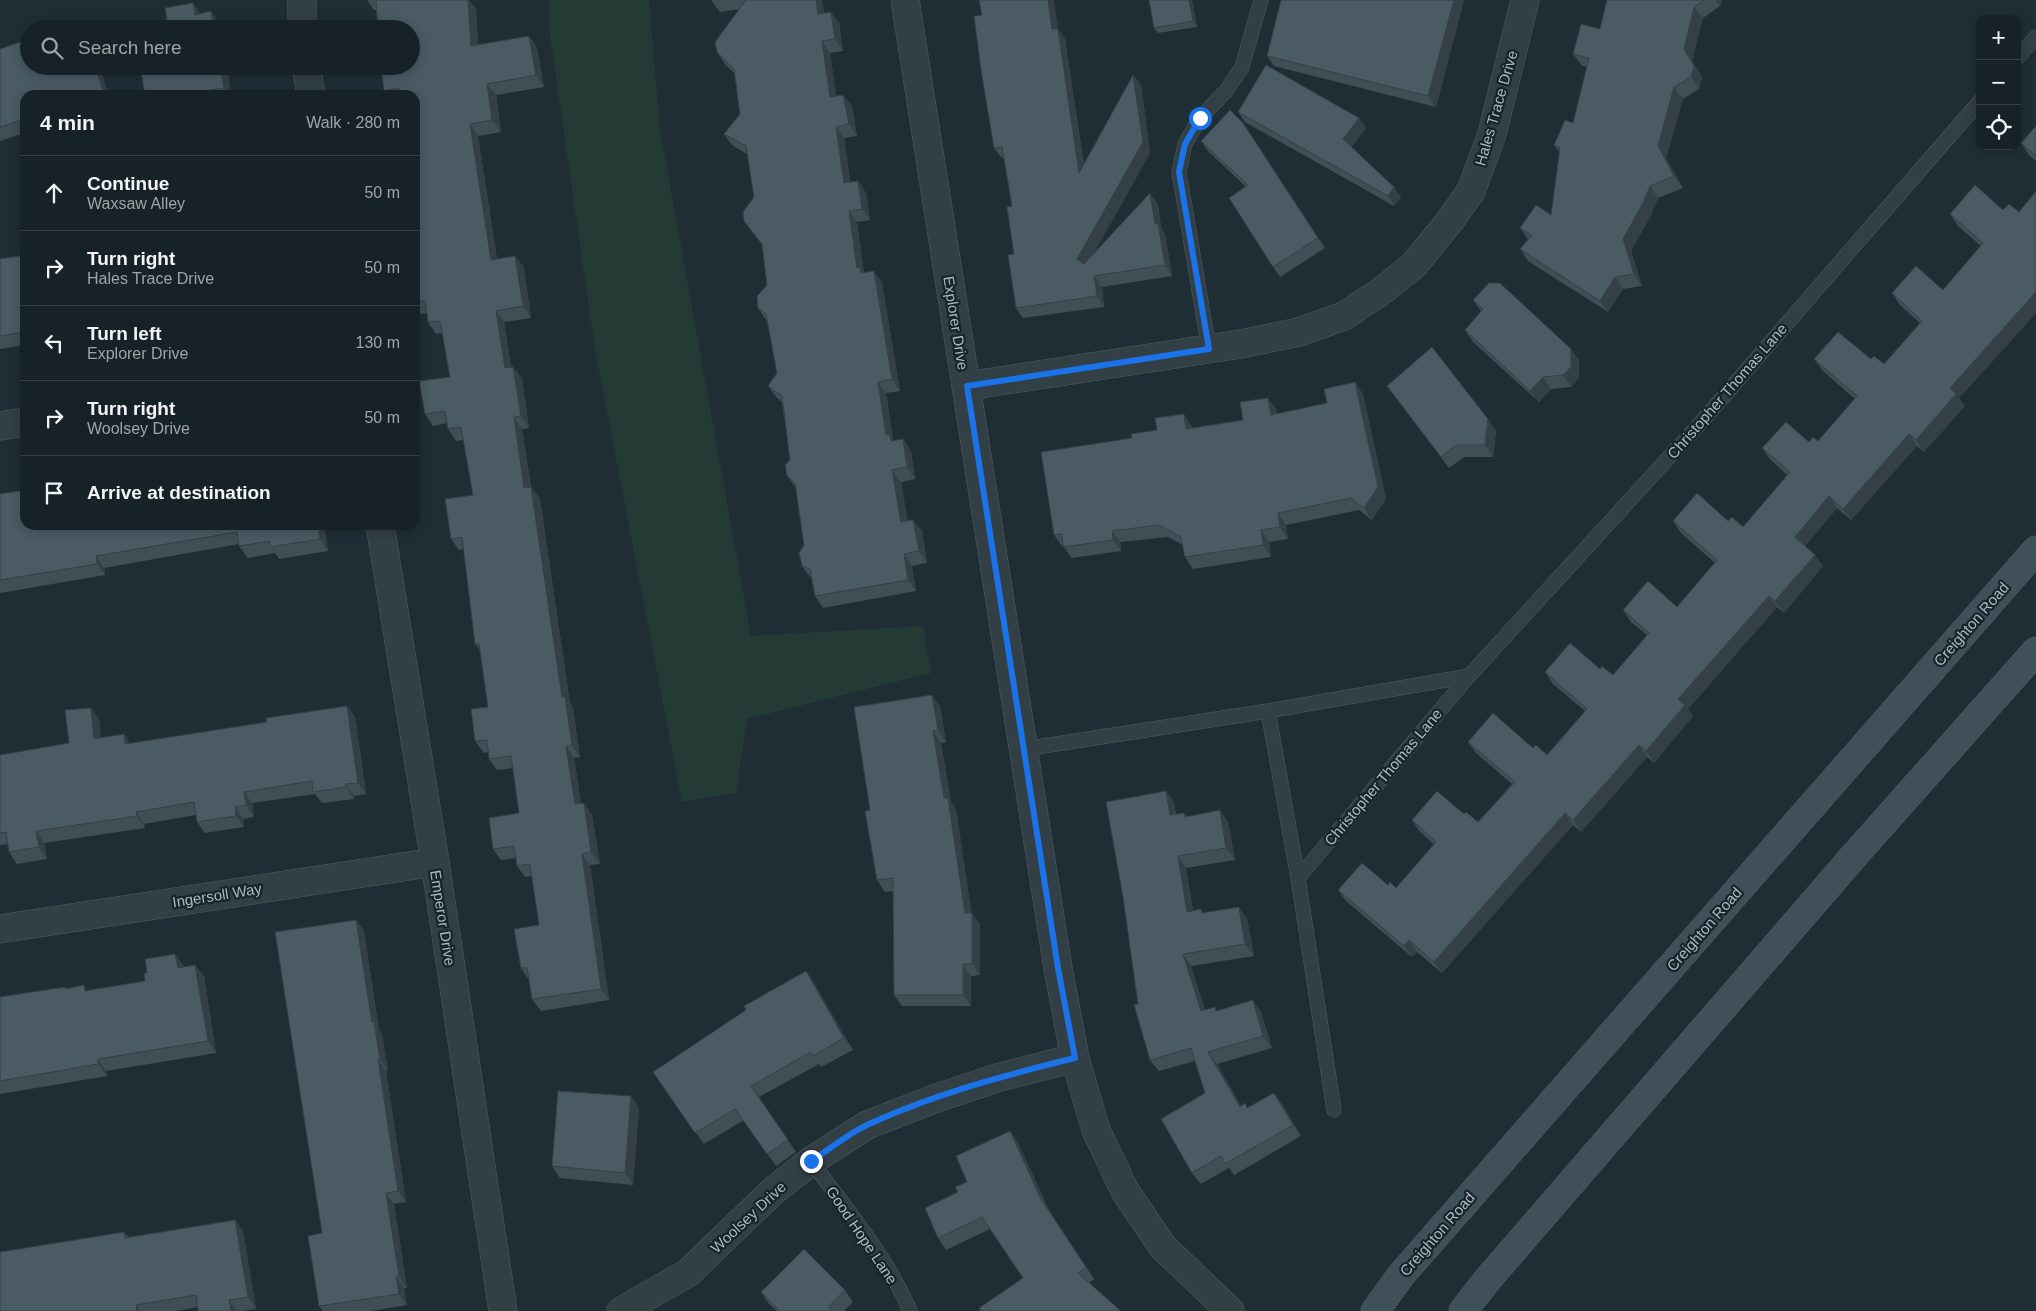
<!DOCTYPE html>
<html lang="en">
<head>
<meta charset="utf-8">
<style>
	body { margin:0; font-family:Helvetica,sans-serif; background:#202a30; color:#f1f3f6 }
	.controls { position:absolute; right:15px; top:15px; display:grid; overflow:hidden; border-radius:10px; box-shadow:0 2px 12px #0003 }
	.controls button { width:45px; height:45px; display:grid; place-items:center; padding:0; border:0; border-bottom:1px solid #363f45; background:#172228; color:#f1f3f6; font:25px sans-serif }
	.stop { position:absolute; width:15px; height:15px; margin:-11px; border:4px solid #1a73e8; border-radius:50%; background:#fff }
	.stop.end { background:#1a73e8; border-color:#fff; box-shadow:0 1px 5px #0008 }
	.list { margin:0; padding:0; list-style:none }
	h2 { display:flex; justify-content:space-between; align-items:center; height:65px; margin:0; padding:0 20px; font-size:21px }
	h2 small { font-size:16px; font-weight:400; color:#9ea4a8 }
	.list li { display:grid; grid-template-columns:32px 1fr auto; gap:15px; align-items:center; box-sizing:border-box; height:75px; padding:0 20px; border-top:1px solid #363f45 }
	.list b { display:block; font-size:19px; white-space:nowrap }
	.list p { margin:0; font-size:16px; white-space:nowrap; color:#9ea4a8 }
	.list em { font-size:16px; font-style:normal; color:#9ea4a8 }
	.icon { flex:none; width:28px; height:28px; fill:none; stroke:currentColor; stroke-width:2; stroke-linecap:round; stroke-linejoin:round }
	.map { position:relative; flex:none; width:2036px; height:1311px; overflow:hidden }
	.search { position:absolute; background:#172228; box-shadow:0 2px 12px #0003; left:20px; top:20px; width:400px; height:55px; display:flex; align-items:center; gap:12px; box-sizing:border-box; padding:0 18px; border-radius:28px; color:#9ea4a8; font-size:19px }
	.panel { position:absolute; background:#172228; box-shadow:0 2px 12px #0003; left:20px; top:90px; width:400px; height:440px; border-radius:15px }
	.map>svg:first-child { display:block }
	.green { fill:#243a35 }
	.lines { fill:none; stroke-linecap:round; stroke-linejoin:round }
	.lane-casing { stroke:#505d64; stroke-width:15 }
	.street-casing { stroke:#505d64; stroke-width:29 }
	.secondary-casing { stroke:#505d64; stroke-width:29 }
	.lane { stroke:#323f45; stroke-width:14 }
	.street { stroke:#323f45; stroke-width:28 }
	.secondary { stroke:#405058; stroke-width:28 }
	.wall { fill:#404e56 }
	.shaded-wall { fill:#344046 }
	.building { fill:#4a5b64; stroke:#344046 }
	.route { stroke:#1a73e8; stroke-width:6 }
	.labels { text-anchor:middle; dominant-baseline:central; stroke-width:4.5; stroke-linejoin:round; paint-order:stroke }
	.street-label { font-size:15px; fill:#acbbc3; stroke:#18242a }
</style>
</head>
<body>
<div class="map">
<svg width="2036" height="1311" viewBox="0 0 2036 1311">
	<rect width="100%" height="100%" fill="#1f2e35"/>
	<!-- green -->
	<path class="green" d="M549 0H649L660 129 751 636 923 626 931 673 747 719 736 793 682 802 595 349 550 35Z"/>
	<g class="lines">
		<!-- lane casing -->
		<g class="lane-casing">
			<path id="lane" d="M2017 58 2036 37
				M1209 349 1179 172 1185 144 1200 118 1226 91 1242 67 1261 0
				M1268 711 1298 878 1334 1110
				M1024 749 1268 711 1469 676 1704 419 1980 101
				M1298 878 1469 676
				M811 1161C846 1209 887 1256 910 1311"/>
		</g>
		<!-- street casing -->
		<g class="street-casing">
			<path id="street" d="M302 0V29
				M905 0 1058 968 1075 1058 1096 1130 1125 1191 1163 1247 1230 1311
				M306 66 311 95
				M967 386 1241 344 1299 332 1344 316 1383 290 1414 265 1449 222 1471 191 1492 134 1525 0
				M0 426 25 422
				M380 525 435 862 503 1311
				M0 929 435 862
				M621 1311 688 1273 773 1191 811 1161 867 1125 934 1099 1000 1077 1075 1058"/>
		</g>
		<!-- secondary casing -->
		<g class="secondary-casing">
			<path id="secondary" d="M1375 1311 1402 1274 2036 550
				M1463 1311 1488 1279 1853 857 2036 651"/>
		</g>
		<!-- lane -->
		<use href="#lane" class="lane"/>
		<!-- street -->
		<use href="#street" class="street"/>
		<!-- secondary -->
		<use href="#secondary" class="secondary"/>
	</g>
	<!-- wall -->
	<path class="wall" d="M367 0H469L476 9 478 45 529 36 537 48 544 87 496 95 501 132 478 136 497 259 515 256 524 268 531 318 504 322 511 367H513L522 379 529 428 522 429 531 487 540 499 570 703 573 708 580 757 574 758 581 803 592 815 600 864 590 865 609 1000 541 1011 532 999 529 980 521 968 539 925 532 876 525 877 517 866 516 858 501 860 493 849 519 813 513 768 497 770 489 759 488 752 484 753 475 741 488 707 480 650 475 644 464 549 459 550 451 539 473 495 463 440 456 441 448 429 447 423 433 426 425 414 450 377 442 333 436 334 428 322 427 313 415 315V272H417L415 95H386L384 91 376 10H374Z
		M711 0H822L824 13 839 23 843 51 830 53 836 96 843 95 852 106 857 136 844 138 850 182 858 181 866 193 870 220 857 222 864 273 882 283 900 391 886 393 893 439 894 441 903 439 911 451 915 479 901 482 907 521 913 520 922 531 927 563 912 566 916 591 823 608 815 596 812 578 810 577 802 566 804 545 796 488 787 476 790 460 782 402 776 397 768 386 777 373 767 321 758 308 767 285 762 245 744 221 754 197 747 154 732 145 724 134 740 114 734 73 725 64 717 52 740 9 720 12Z
		M1149 0H1192L1197 27 1158 33 1154 28Z
		M1464 0 1436 107 1274 66 1267 56Z
		M1607 0H1722L1720 6 1703 18 1692 61 1702 77 1699 89 1683 99 1666 158 1683 188 1658 198 1651 215 1631 251 1642 286 1623 289 1608 312 1528 261 1520 249 1528 239 1520 228 1551 215 1560 153 1554 145 1573 123 1587 67 1582 66 1573 54 1600 29Z
		M1058 29 1065 39 1084 165 1133 75 1141 85 1150 153 1093 254 1158 204 1161 228 1165 234 1172 276 1102 287 1104 307 1023 318 1016 308 1012 206 1004 158H1002L994 148Z
		M0 49 29 66H99L109 95H25V133L0 141Z
		M227 66 231 95H145Z
		M1238 112 1359 118 1366 128 1351 147 1401 197 1394 206 1245 122Z
		M1243 123 1325 248 1280 277 1273 267 1246 187 1208 151 1201 141Z
		M2036 126V161L2029 155 2021 143Z
		M2036 191V313L1959 398 1965 406 1924 452 1917 446 1851 520 1837 508 1805 546 1823 566 1784 613 1777 607 1688 709 1693 716 1654 763 1647 757 1581 832 1573 825 1442 973 1417 952 1412 957 1346 901 1338 890 1388 885 1396 888 1434 844 1420 832 1412 820 1464 814 1478 822 1512 784 1476 753 1468 742 1533 748 1547 755 1585 711 1553 684 1545 672 1600 669 1613 675 1647 635 1631 622 1623 610 1677 607 1715 563 1681 533 1673 521H1728L1743 527 1787 475 1770 459 1762 448 1818 441 1855 399 1823 371 1814 359H1871L1884 364 1920 323 1900 305 1892 293 1943 290 1981 246 1958 226 1950 214 2003 210 2019 212Z
		M25 255V345L0 349V259Z
		M1473 300 1579 360V378L1571 387 1551 389 1539 402 1473 342 1465 330 1481 311Z
		M1387 386 1488 419 1496 431 1493 457H1464L1449 468Z
		M1363 394 1386 499 1372 520 1359 510 1286 525 1288 539 1269 542 1271 557 1193 569 1185 557 1183 545 1168 537 1120 542 1121 551 1072 558 1063 546H1062L1054 535 1132 438 1192 426V428L1243 420 1276 409 1277 414 1327 403Z
		M0 494 324 525 328 551 279 559 275 553 248 558 239 546V544L104 568 105 575 0 593Z
		M347 706 355 717 366 794 354 796V799L322 803 315 794 252 803 254 817 243 819 244 827 205 833 197 822 196 815 144 824 145 828 44 843 47 859 17 864 9 852 8 844 0 845V755L69 743 99 719 101 738 124 734 130 744 267 722Z
		M940 706 946 742 941 743 951 802 956 809 971 913 980 924V975L971 976V1006H902L894 995 893 891 885 892 877 880 870 810Z
		M1166 791 1174 803 1176 814 1184 813 1186 816 1228 822 1235 860 1186 868 1193 911 1247 919 1254 956 1191 966 1205 1010 1217 1011 1261 1012 1272 1048 1217 1064 1241 1106 1248 1107 1282 1104 1301 1136 1234 1175 1229 1168 1201 1184 1192 1173 1205 1093 1195 1061 1159 1071 1150 1060 1138 1004Z
		M356 920 364 931 379 1030 382 1034 388 1070 386 1071 406 1202 394 1204 407 1288H404L407 1305 371 1311H323L319 1306 322 1233Z
		M183 965 184 967 195 965 204 976 216 1053 106 1071 107 1076 0 1094V997L65 987 66 989 88 990 145 981Z
		M806 971 814 983 853 1050 821 1067 819 1064 759 1097 796 1152 776 1166 744 1120 704 1144 653 1072Z
		M639 1108 633 1185 560 1178 552 1166Z
		M1010 1131 1018 1143 1049 1210 1094 1279 1089 1283 1023 1278 990 1229 946 1250 938 1238 967 1182Z
		M235 1220 243 1231 256 1309 241 1311H198V1307L176 1311H0L124 1232 128 1237Z
		M845 1290 853 1302 844 1311H777L769 1304 761 1292Z"/>
	<!-- shaded-wall -->
	<path class="shaded-wall" d="M468 0H469L476 9 479 58 471 46Z
		M816 0H822L826 26 818 14Z
		M1048 0H1054L1058 29 1065 39 1086 183 1079 173 1052 29Z
		M1189 0H1192L1197 27 1193 21Z
		M1454 0H1464L1436 107 1428 96Z
		M1716 0H1722L1720 6Z
		M193 3 201 15H195Z
		M1694 7 1703 18 1692 61 1702 77 1699 89 1691 77 1684 49Z
		M211 11 219 23 220 29H214Z
		M831 12 839 23 843 51 835 39Z
		M529 36 537 48 544 87 536 75Z
		M822 41 830 53 838 109 830 97Z
		M95 66H99L109 95H105L104 93Z
		M220 66H227L231 95H229L224 88Z
		M1133 75 1141 85 1150 153 1085 270 1077 259Z
		M487 84 496 95 501 132 492 120Z
		M1674 87 1683 99 1666 158 1683 188 1674 176 1658 146Z
		M843 95 852 106 857 136 849 124Z
		M1359 118 1366 128 1350 149 1343 139Z
		M1243 123 1250 133 1325 248 1318 238Z
		M470 124 478 136 499 272 491 260Z
		M836 127 844 138 852 195 844 183Z
		M858 181 866 193 870 220 862 209Z
		M1650 186 1658 198 1651 215 1631 251 1642 286 1634 274 1623 239Z
		M1394 187 1401 197 1394 206 1388 196Z
		M1150 193 1158 204 1161 228 1165 234 1172 276 1165 265 1155 224Z
		M849 211 857 222 864 273 869 285 857 268Z
		M515 256 524 268 531 318 523 306Z
		M874 271 882 283 900 391 892 379Z
		M1094 276 1102 287 1104 307 1097 296Z
		M1615 277 1623 289 1608 312 1600 301Z
		M2036 292V313L1959 398 1965 406 1924 452 1916 440 1950 388Z
		M496 311 504 322 513 380 505 368Z
		M1571 349 1579 360V378L1571 387 1563 375Z
		M513 367 522 379 529 428 521 416Z
		M1543 377 1551 389 1539 402 1530 391Z
		M878 382 886 393 893 439 898 446 899 453 886 435Z
		M1355 382 1363 394 1386 499 1372 520 1364 508Z
		M1268 398 1276 409 1279 427 1271 415Z
		M1184 414 1192 426 1194 441 1186 429Z
		M514 417 522 429 532 500 524 488Z
		M1488 419 1496 431 1493 457 1485 445Z
		M1909 434 1917 446 1851 520 1843 509Z
		M903 439 911 451 915 479 907 467Z
		M892 470 901 482 910 533 901 522Z
		M531 487 540 499 570 703 573 708 580 757 572 745 562 697Z
		M1829 496 1837 508 1803 549 1795 537Z
		M1278 513 1286 525 1288 539 1280 527Z
		M913 520 922 531 927 563 919 551Z
		M318 525H324L328 551 320 539Z
		M1261 530 1269 542 1271 557 1263 545Z
		M1112 531 1120 542 1121 551 1113 540Z
		M904 554 912 566 916 591 908 580Z
		M1815 555 1823 566 1784 613 1775 601Z
		M96 556 104 568 105 575 97 564Z
		M1769 596 1777 607 1688 709 1693 716 1654 763 1646 751 1678 699Z
		M932 695 940 706 946 742 938 730Z
		M347 706 355 717 366 794 358 783Z
		M91 708 99 719 103 751 94 739Z
		M933 731 941 743 951 802 956 809 972 915V913L980 924V975L972 964 965 913Z
		M124 734 132 746 125 744Z
		M1639 745 1647 757 1581 832 1573 820Z
		M566 746 574 758 583 816 575 804Z
		M345 784 354 796V799L346 787Z
		M1166 791 1174 803 1178 827 1170 815Z
		M244 792 252 803 254 817 246 805Z
		M584 803 592 815 600 864 591 852Z
		M235 807 243 819 244 827 236 816Z
		M1220 810 1228 822 1235 860 1226 848Z
		M136 812 144 824 145 828 137 816Z
		M1565 813 1573 825 1442 973 1434 962Z
		M36 831 44 843 47 859 39 847Z
		M582 854 590 865 609 1000 601 989Z
		M1178 856 1186 868 1195 923 1187 912Z
		M1239 907 1247 919 1254 956 1245 944Z
		M356 920 364 931 379 1030 382 1034 388 1070 380 1059 372 1022Z
		M1409 940 1417 952 1412 957 1404 946Z
		M175 954 183 965 186 979 178 968Z
		M1183 954 1191 966 1209 1022 1201 1011Z
		M963 964 971 976V1006L963 995Z
		M195 965 204 976 216 1053 208 1041Z
		M806 971 814 983 853 1050 844 1038Z
		M1253 1000 1261 1012 1272 1048 1263 1036Z
		M1208 1052 1217 1064 1248 1118 1240 1107Z
		M98 1059 106 1071 107 1076 98 1064Z
		M378 1059 386 1071 406 1202 398 1191Z
		M1274 1093 1282 1104 1301 1136 1293 1125Z
		M631 1096 639 1108 633 1185 625 1173Z
		M1010 1131 1018 1143 1049 1210 1094 1279 1041 1199Z
		M386 1193 394 1204 407 1288 399 1276Z
		M235 1220 243 1231 256 1309 248 1297Z
		M396 1277 404 1288 407 1305 399 1294Z
		M229 1300 237 1311H231Z
		M136 1305 140 1311H137Z"/>
	<!-- building -->
	<path class="building" d="M376 0H468L471 46 529 36 536 75 487 84 492 120 470 124 491 260 515 256 523 306 496 311 505 368 513 367 521 416 514 417 524 488 531 487 562 697 565 696 572 745 566 746 575 804 584 803 591 852 582 854 601 989 532 999 527 968H521L514 929 539 925 530 864 517 866 514 846 493 849 489 818 519 813 511 756 489 759 487 740 475 741 471 709 488 707 479 644H475L462 537 451 539 445 499 473 495 461 427 448 429 445 411 425 414 419 381 450 377 440 321 428 322 425 301 415 302V272H417L415 260V95H400L399 88 384 91 381 66H411V29H378Z
		M746 0H816L818 14 831 12 835 39 822 41 830 97 843 95 849 124 836 127 844 183 858 181 862 209 849 211 857 268 860 267 861 273 874 271 892 379 878 382 886 435H890L891 441 903 439 907 467 892 470 901 522 913 520 919 551 904 554 908 580 815 596 810 569 802 566 799 553 804 545 795 483 787 476 785 465 790 460 782 396 768 386 777 373 766 314 758 308 757 296 767 285 762 244 744 221 743 212 754 197 746 146 724 134 740 114 734 69 717 52 715 42Z
		M979 0H1048L1052 29H1058L1079 173 1133 75 1143 142 1077 259 1084 264 1150 193 1155 224 1158 223 1165 265 1094 276 1097 296 1016 308 1008 255 1014 254 1007 207 1012 206 1002 147 994 148 981 70 974 16 982 15Z
		M1149 0H1189L1193 21 1154 28Z
		M1281 0H1454L1428 96 1267 56Z
		M1607 0H1704L1694 7 1684 49 1694 66 1691 77 1674 87 1658 146 1674 176 1650 186 1643 203 1623 239 1634 274 1615 277 1600 301 1520 249 1532 235 1520 228 1536 205 1551 215 1560 148 1554 145 1565 120 1573 123 1589 58 1573 54 1581 24 1600 29Z
		M193 3 195 15 211 11 214 29H139L165 24 164 20 167 19 165 8Z
		M80 21 83 29H59Z
		M29 39V66H95L104 93 97 95H25V119L0 127V49Z
		M1266 65 1359 118 1343 139 1394 187 1388 196 1238 112Z
		M140 66H220L224 88 181 95H145Z
		M1230 110 1243 123 1318 238 1273 267 1229 198 1248 185 1201 141Z
		M2036 126V156L2021 143Z
		M1975 185 2003 210 2009 204 2019 212 2036 191V292L1950 388 1956 394 1916 440 1909 434 1843 509 1829 496 1795 537 1815 555 1775 601 1769 596 1678 699 1685 705 1646 751 1639 745 1573 820 1565 813 1434 962 1409 940 1404 946 1338 890 1362 863 1388 885 1390 882 1396 888 1436 842 1412 820 1437 791 1464 814 1466 812 1478 822 1515 782 1468 742 1493 713 1533 748 1536 745 1547 755 1587 709 1545 672 1570 643 1600 669 1602 666 1613 675 1649 633 1623 610 1648 581 1677 607 1717 560 1673 521 1697 493 1728 521 1732 517 1743 527 1790 472 1762 448 1786 422 1809 442 1813 437 1818 441 1857 396 1814 359 1838 332 1871 359 1874 356 1884 364 1922 321 1892 293 1916 266 1943 290 1983 243 1950 214Z
		M25 255V332L0 336V259Z
		M1489 283H1500L1571 349V367L1563 375 1543 377 1530 391 1465 330 1483 309 1473 300Z
		M1432 347 1488 419 1485 445H1456L1441 457 1387 386Z
		M1355 382 1378 487 1364 508 1351 498 1278 513 1280 527 1261 530 1263 545 1185 557 1181 537 1159 525 1112 531 1113 540 1063 547 1062 534 1054 535 1041 452 1132 438 1131 434 1157 430 1155 418 1184 414 1186 429 1243 420 1240 402 1268 398 1271 415 1327 403 1324 389Z
		M25 490V525H318L320 539 270 547V541L239 546 237 532 96 556 97 564 0 580V494Z
		M932 695 938 730 933 731 944 798H948L965 913H972V964H963V995H894L893 878 877 880 865 811 870 810 854 707Z
		M347 706 358 783 345 784 346 787 313 792 312 781 244 792 246 805 235 807 236 816 197 822 194 802 136 812 137 816 36 831 39 847 9 852 6 832 0 833V755L69 743 65 710 91 708 94 739 124 734 125 744 267 722 266 718Z
		M1166 791 1170 815 1184 813 1185 817 1220 810 1226 848 1178 856 1187 912 1201 909 1202 913 1239 907 1245 944 1183 954 1201 1011 1215 1007 1216 1011 1253 1000 1263 1036 1208 1052 1240 1107 1245 1103 1247 1108 1274 1093 1293 1125 1225 1164 1221 1156 1192 1173 1161 1119 1205 1093 1191 1048 1150 1060 1134 1005 1138 1004 1123 897 1106 802Z
		M356 920 372 1022H374L380 1059H378L398 1191 386 1193 399 1276 396 1277 399 1294 319 1306 308 1236 322 1233 275 932Z
		M175 954 178 968 195 965 208 1041 98 1059V1064L0 1081V997L65 987V989L84 985 85 991 145 981 144 973H147L145 959Z
		M806 971 844 1038 813 1056 811 1052 751 1086 788 1140 767 1154 735 1109 695 1133 653 1072 746 1010 744 1006Z
		M558 1091 631 1096 625 1173 552 1166Z
		M1010 1131 1041 1199 1086 1267 1078 1273 1121 1311H981L979 1308 1023 1278 982 1217 938 1238 925 1208 958 1192 955 1187 967 1182 956 1156Z
		M235 1220 248 1297 229 1300 231 1311H198L196 1295 136 1305 137 1311H0V1252L124 1232 125 1238Z
		M804 1249 845 1290 829 1306 833 1311H780L761 1292Z"/>
	<g class="lines">
		<!-- route -->
		<path class="route" d="M811 1161C830 1149 849 1133 869 1124 935 1094 1005 1075 1075 1058L1058 968 967 386 1209 349 1179 172 1185 144 1200 118"/>
	</g>
	<g class="labels">
		<!-- street labels -->
		<g class="street-label">
			<text transform="translate(1496 108) rotate(-74)">Hales Trace Drive</text>
			<text transform="translate(956 323) rotate(81)">Explorer Drive</text>
			<text transform="translate(1727 391) rotate(-49)">Christopher Thomas Lane</text>
			<text transform="translate(1971 624) rotate(-49)">Creighton Road</text>
			<text transform="translate(1383 777) rotate(-50)">Christopher Thomas Lane</text>
			<text transform="translate(217 895) rotate(-9)">Ingersoll Way</text>
			<text transform="translate(443 918) rotate(81)">Emperor Drive</text>
			<text transform="translate(1704 929) rotate(-49)">Creighton Road</text>
			<text transform="translate(748 1217) rotate(-43)">Woolsey Drive</text>
			<text transform="translate(1437 1234) rotate(-49)">Creighton Road</text>
			<text transform="translate(862 1235) rotate(56)">Good Hope Lane</text>
		</g>
	</g>
</svg>
<div class="controls">
<button>+</button>
<button>−</button>
<button><svg class="icon" aria-label="locate" viewBox="0 0 24 24"><circle cx="12" cy="12" r="6"/><path d="M12 2v4M12 18v4M2 12h4M18 12h4"/></svg></button>
</div>
<div class="stop" style="left:1200px;top:118px"></div>
<div class="stop end" style="left:811px;top:1161px"></div>
<div class="search"><svg class="icon" aria-label="search" viewBox="0 0 24 24"><circle cx="10" cy="10" r="6"/><path d="M15 15l6 6"/></svg>Search here</div>
<section class="panel">
<h2>4 min<small>Walk · 280 m</small></h2>
<ul class="list">
<li><svg class="icon" aria-label="ahead" viewBox="0 0 24 24"><path d="M12 20V5M6 11l6-6 6 6"/></svg><div><b>Continue</b><p>Waxsaw Alley</p></div><em>50 m</em></li>
<li><svg class="icon" aria-label="right" viewBox="0 0 24 24"><path d="M7 20v-9h11M14 6l5 5-5 5"/></svg><div><b>Turn right</b><p>Hales Trace Drive</p></div><em>50 m</em></li>
<li><svg class="icon" aria-label="left" viewBox="0 0 24 24"><path d="M17 20v-9H6M10 6l-5 5 5 5"/></svg><div><b>Turn left</b><p>Explorer Drive</p></div><em>130 m</em></li>
<li><svg class="icon" aria-label="right" viewBox="0 0 24 24"><path d="M7 20v-9h11M14 6l5 5-5 5"/></svg><div><b>Turn right</b><p>Woolsey Drive</p></div><em>50 m</em></li>
<li><svg class="icon" aria-label="arrive" viewBox="0 0 24 24"><path d="M6 21V4h12l-3 4 3 4H6"/></svg><div><b>Arrive at destination</b></div></li>
</ul>
</section>
</div>
</body>
</html>
